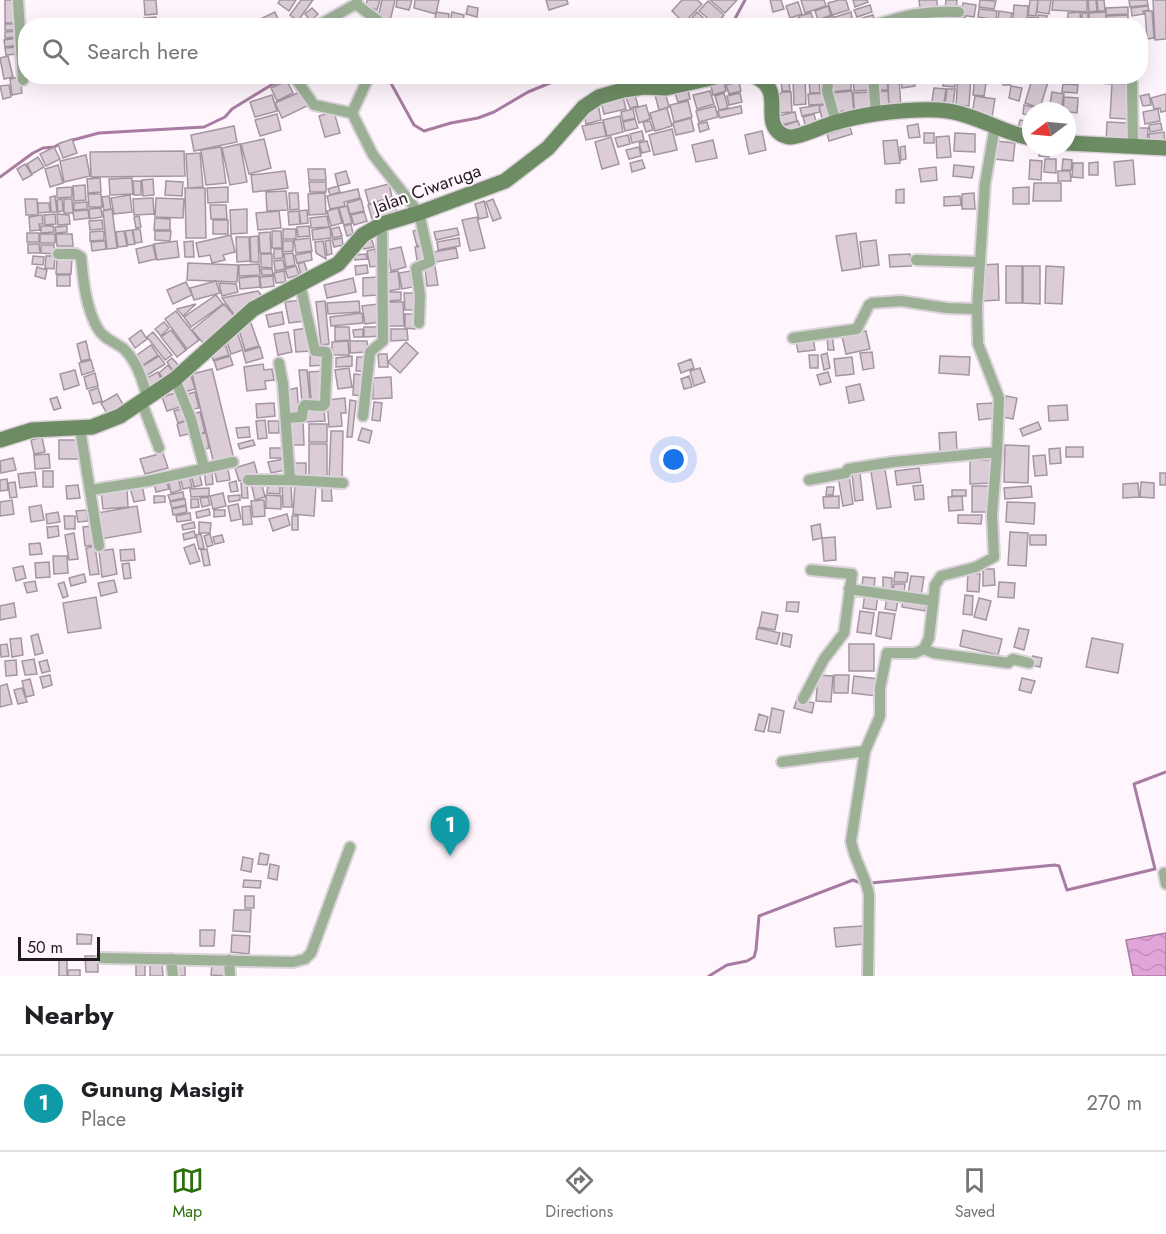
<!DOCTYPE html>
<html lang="en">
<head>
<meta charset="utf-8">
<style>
	body { margin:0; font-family:Jost,sans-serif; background:#f2f2f2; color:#202124 }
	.compass { position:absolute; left:1022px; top:102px; width:54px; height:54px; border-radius:50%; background:#fff; box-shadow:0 6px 24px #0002; rotate:254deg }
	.scale { position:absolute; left:18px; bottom:15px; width:82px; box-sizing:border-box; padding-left:6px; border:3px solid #201b20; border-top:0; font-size:16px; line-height:21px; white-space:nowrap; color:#201b20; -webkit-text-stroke:4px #fff6fd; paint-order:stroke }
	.you { position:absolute; left:674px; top:460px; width:21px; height:21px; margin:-15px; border:4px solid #fff; border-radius:50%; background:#1a73e8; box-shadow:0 0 0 9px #1a73e833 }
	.badge { display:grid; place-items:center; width:39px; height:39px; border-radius:50%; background:#2b6f0b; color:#fff; font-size:20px; font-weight:700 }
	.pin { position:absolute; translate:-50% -50px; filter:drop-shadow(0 2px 3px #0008) }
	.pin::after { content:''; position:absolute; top:32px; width:21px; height:18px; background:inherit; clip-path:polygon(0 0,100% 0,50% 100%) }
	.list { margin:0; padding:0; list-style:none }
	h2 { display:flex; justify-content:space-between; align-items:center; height:78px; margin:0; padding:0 24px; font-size:26px }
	h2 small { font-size:20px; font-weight:400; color:#757577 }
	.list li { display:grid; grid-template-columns:39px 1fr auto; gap:18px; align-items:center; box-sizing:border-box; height:96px; padding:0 24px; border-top:2px solid #e0e0e0 }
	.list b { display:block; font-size:22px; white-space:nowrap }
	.list p { margin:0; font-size:20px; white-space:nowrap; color:#757577 }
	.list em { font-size:20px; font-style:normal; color:#757577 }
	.icon { flex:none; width:33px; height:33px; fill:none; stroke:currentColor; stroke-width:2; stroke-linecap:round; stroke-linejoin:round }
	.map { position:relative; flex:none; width:1166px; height:976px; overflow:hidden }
	.search { position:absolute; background:#fff; box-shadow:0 6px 24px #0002; left:18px; right:18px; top:18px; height:66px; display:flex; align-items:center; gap:15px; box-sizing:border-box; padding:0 21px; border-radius:24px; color:#757577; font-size:22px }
	.sheet { height:174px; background:#fff }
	nav { display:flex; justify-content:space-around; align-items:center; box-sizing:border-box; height:84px; border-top:2px solid #e0e0e0; background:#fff; font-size:16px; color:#757577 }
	nav a { display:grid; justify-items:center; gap:3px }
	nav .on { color:#2b6f0b }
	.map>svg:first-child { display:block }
	.water { fill:url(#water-waves); stroke:#a87ca2; stroke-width:1.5 }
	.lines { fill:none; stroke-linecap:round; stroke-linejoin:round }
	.stream { stroke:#a87ca2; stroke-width:3 }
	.building { fill:#dbccd8; stroke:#a396a1; stroke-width:1.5 }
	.street-casing { stroke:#dbd3da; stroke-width:14 }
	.secondary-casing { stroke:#dbd3da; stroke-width:18 }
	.street { stroke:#9bb095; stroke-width:10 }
	.secondary { stroke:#6d8c64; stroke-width:15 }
	.labels { text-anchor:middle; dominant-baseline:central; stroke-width:4.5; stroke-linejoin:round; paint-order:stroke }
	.street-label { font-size:18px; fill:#201b20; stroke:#fff6fd }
</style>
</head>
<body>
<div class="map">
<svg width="1166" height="976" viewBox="0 0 1166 976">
	<defs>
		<pattern id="water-waves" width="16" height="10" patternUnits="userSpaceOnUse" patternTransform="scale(1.5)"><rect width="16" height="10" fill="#e2a5da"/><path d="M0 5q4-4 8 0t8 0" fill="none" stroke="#c28dbb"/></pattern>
	</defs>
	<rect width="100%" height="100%" fill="#fff6fd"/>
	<!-- water -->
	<path class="water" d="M1166 933V976H1133L1126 940Z"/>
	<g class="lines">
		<!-- stream -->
		<path class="stream" d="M731 26 745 0
			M387 76 414 125 424 131 451 123 478 118 494 112 528 92 567 76
			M69 141 99 133 204 127 225 117 232 109 273 84 293 78
			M0 177 33 153 43 148 54 147 62 143
			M871 883 1055 865 1059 866 1067 890 1155 869 1134 784 1166 772
			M709 976 727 965 747 961 754 957 756 950 759 916 853 880 863 884"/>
	</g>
	<!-- building -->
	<path class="building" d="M5 0H17L18 23H5Z
		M144 0H156L157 14 145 15Z
		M280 0H296L289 11 278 3Z
		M301 0H313L298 21 290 15Z
		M367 0H380L377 10 366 6Z
		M382 0H395L390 21 378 18Z
		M397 0H412L409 10 396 7Z
		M415 0H439L436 14 414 8Z
		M546 0H567L568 4 549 10Z
		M682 0H697L702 4 684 23 672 11Z
		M710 0H737L725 13Z
		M770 0H781L784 9 773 12Z
		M801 0H824L826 6 805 13Z
		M839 0H846L849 10 832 15 828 3Z
		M853 0H867L868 2 855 7Z
		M919 0H937V7L920 8Z
		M946 0H957L956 11 945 10Z
		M980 0 996 1 994 9 979 7Z
		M1030 0H1038L1036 16 1028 15Z
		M1038 0H1051L1049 14 1037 12Z
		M1053 0H1087V12L1052 10Z
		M1088 0H1096L1097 11 1089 12Z
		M1097 0H1104L1105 11H1098Z
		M1129 0H1147L1148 5 1130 7Z
		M1153 0H1166V39L1155 40Z
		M708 1 724 15 716 25 699 11Z
		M798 2 802 14 790 18 786 6Z
		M963 3 976 5 974 17 961 15Z
		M870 5 872 12 857 17 854 10Z
		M1014 5 1028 6 1027 21 1013 20Z
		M468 6 478 8 477 17 466 14Z
		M828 6 831 15 818 20 815 11Z
		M1148 6 1149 10 1143 11 1144 14 1132 16 1131 8Z
		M1128 7V14L1106 15V8Z
		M312 8 318 14 311 21 305 14Z
		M979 9 997 11 996 20 978 17Z
		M999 11 1012 13 1010 22 998 20Z
		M1145 11H1152L1154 38 1147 39Z
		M275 12 281 26H261L258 20Z
		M436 12 449 14 447 26H434Z
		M452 12 464 15 462 26H449Z
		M697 12 712 26H685Z
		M851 12 852 18 837 22 835 17Z
		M1080 12 1081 25H1067L1068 13Z
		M1106 12V26H1089V13Z
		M811 13 816 26H802L799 16Z
		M1082 13H1088V23H1082Z
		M934 14 936 26H912L911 17Z
		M873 15 875 21 861 26 859 19Z
		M937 15H951V26H937Z
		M1038 15 1047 16 1045 26 1037 24Z
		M1128 15V26H1107L1106 16Z
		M833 16 835 23 822 26 820 20Z
		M156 17 157 26H145L144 18Z
		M955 17H965V26H955Z
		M1029 17 1037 18 1035 26H1027Z
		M798 18 801 26H788L787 21Z
		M106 20 107 26H77V21Z
		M996 20V26H970V21Z
		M5 24H18L19 30H5Z
		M19 31V37L5 38V32Z
		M18 38 19 45 5 47 4 40Z
		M18 47 19 54 6 55 5 48Z
		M8 56 13 77 4 79 0 58Z
		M900 76H914L915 86 902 88Z
		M943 76H955V87L943 86Z
		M958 76H971L969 106 956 105Z
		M975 76 987 77 984 96 973 95Z
		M1003 76H1010V85H1003Z
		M1033 76 1049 79 1040 108 1025 103Z
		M1053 76H1067L1066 82H1052Z
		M1090 76H1111L1110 84 1090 82Z
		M20 77 22 93 12 95 10 79Z
		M809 78H819L820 93H810Z
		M805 79 806 104 794 105 793 80Z
		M870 79 871 90 854 91 853 80Z
		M899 79 901 108H889L888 80Z
		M789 80 790 91H782L781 81Z
		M887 80 888 90H877L876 81Z
		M287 81 293 93 277 101 271 88Z
		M724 82 726 91 713 95 711 86Z
		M739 82 741 91 729 94 726 85Z
		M851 82V90L831 92 830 83Z
		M1112 83 1129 84 1127 119 1110 118Z
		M1063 84 1078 85 1077 93 1062 92Z
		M9 85 11 97 3 99 0 86Z
		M1011 86 1022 88 1019 101 1009 98Z
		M934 88 946 89 943 109 931 107Z
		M947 89H955L953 105H945Z
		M688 90 690 99 678 102 675 93Z
		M302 91 309 105 282 118 275 103Z
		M710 91 714 104 697 109 693 95Z
		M852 91 854 115 844 116 843 111 838 112 832 93Z
		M888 91 889 107 877 108 876 92Z
		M665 92 669 107 659 110 655 95Z
		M782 92H791L792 112 777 113 776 98Z
		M871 92 873 112 855 114 853 93Z
		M1052 92 1064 94 1061 111 1049 110Z
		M724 93 728 108 719 110 715 96Z
		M740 93 742 102 729 105 727 96Z
		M826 93 827 104 809 105 808 94Z
		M1149 94 1151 105 1143 106 1140 96Z
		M1166 94V111L1161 112 1160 108 1154 109 1151 98Z
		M272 95 277 111 255 117 250 102Z
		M635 95 638 106 630 108 626 98Z
		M975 96 995 99 992 117 972 114Z
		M623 97 626 109 604 114 601 102Z
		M1064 97 1078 98 1077 113 1063 111Z
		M688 101 692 117 674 122 670 105Z
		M598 104 601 120 586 124 583 107Z
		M827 104 831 121 823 123 819 106Z
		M646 105 650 119 639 123 635 108Z
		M819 105 820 112 802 116 800 108Z
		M1024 105 1042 109 1041 111H1031V116L1023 114Z
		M715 106 718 117 699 122 696 111Z
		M741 106 742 113 720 118 718 111Z
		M667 108 672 126 655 131 650 113Z
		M633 109 635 118 623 121 621 112Z
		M1158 109 1160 121 1145 124 1143 112Z
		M334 112 340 133 325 137 319 116Z
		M795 112 797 121 781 125 778 116Z
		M277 114 281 130 260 136 255 120Z
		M814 114 817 125 806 128 803 117Z
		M620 116 623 132 607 136 603 120Z
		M691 118 694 131 676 135 673 123Z
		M635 119 638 128 625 131 623 122Z
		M1020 120 1031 122 1028 136 1017 133Z
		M650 121 653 130 646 132 643 122Z
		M798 121 801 129 785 134 782 126Z
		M603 122 606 136 586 140 582 126Z
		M707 122 709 129 700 132 698 124Z
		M1107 122 1128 123 1127 143 1106 142Z
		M1161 123 1162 130 1150 132 1149 125Z
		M918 124 920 137 909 138 907 126Z
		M234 126 237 142 194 151 191 135Z
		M850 127 852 134 829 141 827 134Z
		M1137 128H1148L1147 144H1137Z
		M672 129 677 150 654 155 649 135Z
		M642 131 644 140 632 143 630 134Z
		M762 131 766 150 749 154 745 135Z
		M1164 132 1165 143 1150 145 1149 134Z
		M924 133H934V143H924Z
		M955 133 975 134V152L954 151Z
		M628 135 630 144 618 147 615 138Z
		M949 136 951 157 937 158 936 137Z
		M611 137 619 164 602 169 595 142Z
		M72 139 77 153 63 158 58 144Z
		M264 139 271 168 249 174 241 144Z
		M713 140 717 158 696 162 692 145Z
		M897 140 900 163 885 164 883 141Z
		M647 141 650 151 642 153 639 143Z
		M996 141 1015 143 1013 161 994 159Z
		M240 144 247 182 230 185 222 148Z
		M905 146 906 159 901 160 900 147Z
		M54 147 60 159 46 166 40 154Z
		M221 147 226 183 206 185 201 150Z
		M639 147 641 156 629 159 626 150Z
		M1040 149 1049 150V157L1039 156Z
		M184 151 185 176 91 177 90 152Z
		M200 153 203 187 188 188 186 154Z
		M86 155 90 176 64 182 60 161Z
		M38 157 44 167 32 174 27 164Z
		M1045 159H1056V173L1044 172Z
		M1063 159 1072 160 1071 170H1062Z
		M642 160 645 168 632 172 630 163Z
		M1030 160 1042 161 1041 180 1029 179Z
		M1133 160 1135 184 1116 186 1114 162Z
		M1098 162V175H1089V163Z
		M1073 163H1083V178L1072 177Z
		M25 164 32 175 23 180 17 169Z
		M58 165 63 183 50 187 45 169Z
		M954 165 974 167 972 178 953 176Z
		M936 167 937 180 921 182 919 169Z
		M308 169H325L326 180H309Z
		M285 171 288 188 253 192 251 175Z
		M346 171 350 183 338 186 335 174Z
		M1058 171H1070L1071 181H1058Z
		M100 178 101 192 88 193 87 179Z
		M132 178 133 194 110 195 109 179Z
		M153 179 154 195 143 196 142 180Z
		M133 181H141V195H134Z
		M166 181 183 182 182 196 165 195Z
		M309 182H326V192H310Z
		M1034 183H1061V201H1033Z
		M389 184 392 197 369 204 365 190Z
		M85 185 86 200 74 201 73 186Z
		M338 186 340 192 330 195 328 189Z
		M72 187V197L57 198V188Z
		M228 187V202L208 203 207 188Z
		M1029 187V204H1013V188Z
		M185 188H205L206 238H186Z
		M358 189 360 198 344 202 345 206 330 209 327 196Z
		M904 189V203H896V190Z
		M286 191 288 210 267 211 266 192Z
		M289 193H298L299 209 290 210Z
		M325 193 326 214 309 215 308 194Z
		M974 193 975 209H962V194Z
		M88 194H101L102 207H89Z
		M130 195 132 212 114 214 111 198Z
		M55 196 57 212H51L50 197Z
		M109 196 111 209 104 210 102 197Z
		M960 196 961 205 944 206V197Z
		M153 198 154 214 134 215 133 199Z
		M156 198 184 199 183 218 155 217Z
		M393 198 397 212 372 219 368 205Z
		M25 199H37L38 215H26Z
		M62 199 63 211 58 212 57 200Z
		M64 199H72L73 213H64Z
		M361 199 364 211 350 214 347 203Z
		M493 199 501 218 493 221 486 202Z
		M484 201 488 217 479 219 475 204Z
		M87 202V209L74 210V203Z
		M38 203H49L50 212 38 213Z
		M210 205H226L227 219H211Z
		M347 206 352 223 344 225 339 208Z
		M101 208 102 217 90 219 89 209Z
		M338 208 342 223 331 226 327 211Z
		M112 209 117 248 107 249 103 211Z
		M247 209V233L231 234 230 210Z
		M88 210 89 218 74 220 73 211Z
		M307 210 308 223 301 224 299 211Z
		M279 211 281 228 258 230 256 213Z
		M299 211 300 224 289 225 288 212Z
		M364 212 367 221 354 225 351 215Z
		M55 214 56 224 45 225 44 215Z
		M57 214 69 215 70 224 58 225Z
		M42 215 43 224H39L40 230 30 231 29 217Z
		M139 216 141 227 136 228 134 217Z
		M327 216 329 227 311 228 310 218Z
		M477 217 485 248 470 251 462 220Z
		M155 218 170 219V230H154Z
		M102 220 103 229 90 230 89 221Z
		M213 220H228V234H213Z
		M351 224 353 234 347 236 344 226Z
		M41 226H53L54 232 41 233Z
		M67 226V232L56 233 55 227Z
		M309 226 310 236 298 237 297 227Z
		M330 227 331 238 313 240 312 230Z
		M339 227 342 236 333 238 331 229Z
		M457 228 459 235 436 240 434 232Z
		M140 229 142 242 135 243 133 230Z
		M283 229H296V239H283Z
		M422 229 426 244 417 246 413 231Z
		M132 230 135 244 128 245 125 231Z
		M104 231V240L90 241V232Z
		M124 231 127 246 118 247 116 232Z
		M155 231H171L170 241 155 240Z
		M272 231H281L282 248H272Z
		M270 232 271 253H260L259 233Z
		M27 233H39V242H27Z
		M856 233 861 268 842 271 836 236Z
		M40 234H55V243H40Z
		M56 234H72L73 246H57Z
		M231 235 235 252 223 255 225 260 212 263 210 255 199 257 196 243Z
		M258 236 259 262H251L250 237Z
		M236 237H249L250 261 237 262Z
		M310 238 312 251 296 253 294 240Z
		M342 238 343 245 334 247 332 240Z
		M459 238 460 246 438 250 437 242Z
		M330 240 332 254 327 255 325 241Z
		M372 240 374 247 364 249 363 242Z
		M876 240 879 265 863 267 860 242Z
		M105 241 106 249 92 251 91 242Z
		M177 241 179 257 157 260 154 244Z
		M193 241 194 257H185L184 242Z
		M283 241H293V251L283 252Z
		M323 241 326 259 316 253 315 242Z
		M28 244H39L40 253H28Z
		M41 245H54V254L41 253Z
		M153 245 156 259 139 263 136 249Z
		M423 246 425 259 417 260 415 247Z
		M401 247 406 267 391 271 387 250Z
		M456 248 458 258 436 262 434 252Z
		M274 249H282L283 258 274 259Z
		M375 249 378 266 370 267 367 251Z
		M311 252 312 260 297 263 295 255Z
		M293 253 295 265 286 267 284 254Z
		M261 254H272V268L261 267Z
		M366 254 367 259 355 260V255Z
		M910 254 911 266 890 267 889 255Z
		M33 256 44 257 43 265 32 264Z
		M46 256H55L54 269 45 268Z
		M57 258 72 259 71 274H56Z
		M283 260 285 269 275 271 274 261Z
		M304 262 308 273 301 275 298 264Z
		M188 263 238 265 237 282 187 280Z
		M259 264 260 275 239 276V265Z
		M998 264 999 300 982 301 981 265Z
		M367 265 368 273 356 275 355 266Z
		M296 266 299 275 288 278 285 269Z
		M1006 266H1022V303H1006Z
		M1023 266H1040V304L1023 303Z
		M1046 266 1064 267 1062 304 1045 303Z
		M37 267 47 270 45 279 35 276Z
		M435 267 438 285 427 286 425 268Z
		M261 269H272L273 275H262Z
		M284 271 286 282 276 283 274 273Z
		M398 271 400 289 389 291 386 273Z
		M410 271 413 287 402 289 399 273Z
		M57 275H70V286H57Z
		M259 276 260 287 240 289 239 278Z
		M273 276 274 286 261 288 260 277Z
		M377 277 378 295 363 296V278Z
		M353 278 356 292 327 298 324 285Z
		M216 281 220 293 194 300 190 288Z
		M186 282 192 295 173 304 167 290Z
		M219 283 236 284 238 292 222 296Z
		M258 291 262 296 235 316 222 298Z
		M387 292H401V300L388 301Z
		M404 293H414L415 310H405Z
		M216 295 223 304 191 327 184 317Z
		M302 300 305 321 289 323 285 302Z
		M325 301 329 344 321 345 316 302Z
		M359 301 360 312 328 314 327 303Z
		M387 302H403L404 326H388Z
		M196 304 183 316 177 309Z
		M224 304 235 317 203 343 192 330Z
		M378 304 381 322 365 324 362 306Z
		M176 311 199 340 187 349 165 319Z
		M282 312 284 324 269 327 266 315Z
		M362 313 363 323 331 326 330 317Z
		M405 314H416L415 329 405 328Z
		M164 322 169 328 161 336 155 329Z
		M251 323 259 346 245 350 238 327Z
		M335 327H349L350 340 335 341Z
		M364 327H382V336L364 337Z
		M307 328 310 351 296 352 294 330Z
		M363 329V337H354L353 330Z
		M391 329H407L408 340 391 341Z
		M141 330 147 339 135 348 129 339Z
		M171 330 186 350 177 357 161 337Z
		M866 331 870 349 846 354 842 336Z
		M153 332 172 355 165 360 147 337Z
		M237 332 243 350 231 354 225 336Z
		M288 332 292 352 278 355 274 334Z
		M832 334 834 350H828L827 335Z
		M813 337 815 350 798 352 796 340Z
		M86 341 90 359 81 361 77 344Z
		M348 341 349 355H332V342Z
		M350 341H367L368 352 350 353Z
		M406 342 418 353 400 373 388 362Z
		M151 345 158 355 143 365 137 355Z
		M226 346 229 355 213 360 210 351Z
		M260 347 263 358 246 363 243 352Z
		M872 352 874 368 863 370 860 353Z
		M310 353H326V365L310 366Z
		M827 353 830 368 824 370 821 355Z
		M378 354H387L388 367H379Z
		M809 355H818V368H810Z
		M159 356 165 364 146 376 141 367Z
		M230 356 233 365 217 370 214 361Z
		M352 356V366L336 367V358Z
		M940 356 970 357 969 375 939 373Z
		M357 357H366L365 371H356Z
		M852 357 854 374 836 376 834 359Z
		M172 358 179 366 173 371 167 362Z
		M691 359 694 368 681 373 678 364Z
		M91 360 94 371 82 375 79 363Z
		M263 364 264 370 272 369 274 380 265 381 266 389 247 391 244 367Z
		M168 365 174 373 164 380 159 373Z
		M349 368 352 387 338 389 335 370Z
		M700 368 705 382 694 386 690 371Z
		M212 369 234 459 214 464 192 374Z
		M75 370 79 385 64 390 60 374Z
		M299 370H307L310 401 302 402Z
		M323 371 325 399 311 400 309 372Z
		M158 372 162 382 150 388 145 379Z
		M828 372 831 382 820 385 817 375Z
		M95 373 98 386 87 389 84 377Z
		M354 374 364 375 363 396 353 395Z
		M191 376 195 389 181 393 178 380Z
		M689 376 692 387 684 389 681 379Z
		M391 377 392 398 373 399V378Z
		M860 384 864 400 849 403 846 387Z
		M98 388 102 401 93 404 89 391Z
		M297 388 299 415 288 416 286 390Z
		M178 392 183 406 167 411 162 397Z
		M195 392 199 408 188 410 184 395Z
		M117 394 125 408 109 417 101 403Z
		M1006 396 1017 398 1013 419 1003 417Z
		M57 397 61 408 54 410 50 399Z
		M345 398 346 413H341L342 426 329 427 327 400Z
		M350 400 356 401 352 437H347Z
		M374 402 382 403 380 421 372 420Z
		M274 403 275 416 257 418 256 404Z
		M992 403 994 418 979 420 977 404Z
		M1067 405 1068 420 1049 421 1048 406Z
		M184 408 187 420 178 423 174 411Z
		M305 408H324L325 421 305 422Z
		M200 412 205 432 197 434 192 414Z
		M289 419H303L304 445H290Z
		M188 420 192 433 180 436 177 424Z
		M265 420 267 438 258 439 256 421Z
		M268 421H279V433H269Z
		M1038 422 1041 429 1023 436 1020 429Z
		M309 424H327V442H309Z
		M249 427 250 437 238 438 236 428Z
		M362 428 372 431 369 443 358 440Z
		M331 431H343L342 481 329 480Z
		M956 432 957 451 940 452 939 433Z
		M206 433 209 448 200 450 196 435Z
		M42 437 45 452 34 454 31 440Z
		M59 440H81V459H59Z
		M253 440 255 445 240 449 238 444Z
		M309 444H327V479H309Z
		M1005 445 1029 446 1028 483 1004 482Z
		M1066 447H1083V457H1066Z
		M270 448H283V458H270Z
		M1060 448 1061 463 1050 464 1049 449Z
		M163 453 168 468 145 474 140 459Z
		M49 454 50 468 35 469 34 455Z
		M1045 455 1047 475 1035 476 1033 456Z
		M13 458 16 470 1 473 0 461Z
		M284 459 286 470 271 473 268 462Z
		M970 460H993V483L970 484Z
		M254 462 258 476 239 481 235 468Z
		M293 463H306V478H293Z
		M227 465 230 480 217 482 214 468Z
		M919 468 921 482 897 485 895 471Z
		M885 469 891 507 877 509 871 472Z
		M212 470 213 484 206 485 204 471Z
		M43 471H53V487H43Z
		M35 472 37 486 20 488 18 474Z
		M199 472 202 485 194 487 191 474Z
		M860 473 863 500 855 501 852 474Z
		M1160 473H1166V485H1160Z
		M189 475 192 487 183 489 180 477Z
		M849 475 853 504 843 506 838 476Z
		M178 477 181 490 171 493 168 479Z
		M7 479 8 490 0 491V480Z
		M166 480 169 489 156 492 154 483Z
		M236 481 238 491 231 492 229 483Z
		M261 481 265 497 255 500 251 483Z
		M15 482 17 497 10 498 8 483Z
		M268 482 280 483V494L267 493Z
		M291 482 292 507H283L282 483Z
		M1141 482 1154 483V498L1140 497Z
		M241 483H247L248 498H242Z
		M1138 483 1139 497 1123 498V484Z
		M295 484 316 485 314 516 293 514Z
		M78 485 80 498 67 499 66 486Z
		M142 485 145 500 134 502 130 488Z
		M923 485 924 499 915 500 913 486Z
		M972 486H989L988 512H972Z
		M1031 486 1032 497 1005 499 1004 488Z
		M322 487H331L332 501H322Z
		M827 487H834L833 495H826Z
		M209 488V496L191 497 190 489Z
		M127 489 128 507 103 509 101 491Z
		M952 490H966V496H952Z
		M183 492 184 498 170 501 168 495Z
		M223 493 226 506 213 509 210 496Z
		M240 495V500L229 502 228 496Z
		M266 495 281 496V509L266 508Z
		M154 496H165V502L154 503Z
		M839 496V508H824L823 497Z
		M962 496 963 510 949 511 948 497Z
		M208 497 210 505 202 507 200 498Z
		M185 499 186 505 172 508 170 502Z
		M191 499H198L199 507 191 508Z
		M12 500 14 514 0 516V502Z
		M264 500 265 516 253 517 251 501Z
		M1007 502 1035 503 1034 524 1006 522Z
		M238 504 241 519 231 521 228 506Z
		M41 505 44 520 31 522 29 507Z
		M137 506 141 532 101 539 97 513Z
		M186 506 187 512 173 515 172 509Z
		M250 506 252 524 243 525 242 507Z
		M209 509 210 515 197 518 196 512Z
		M87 510 88 521 78 522 76 511Z
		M214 510H225V516L214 517Z
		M58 512 60 522 47 524 46 514Z
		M190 513 191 520 177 522 176 516Z
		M287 514 290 525 273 531 269 519Z
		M958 515H982L981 524 958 523Z
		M64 516H75V529H65Z
		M292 516H298V530H292Z
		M194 522 195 528 183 530 182 525Z
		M199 522 211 523 210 533H199Z
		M820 524 822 538 813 540 811 526Z
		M58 526 59 536 48 538 47 527Z
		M93 526 95 545 85 546 83 527Z
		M194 531 196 537 184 540 183 534Z
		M1010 532 1028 533 1026 566 1008 565Z
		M74 533 78 559 69 560 65 535Z
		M201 534 204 548 199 549 196 535Z
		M210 534 213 545 207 547 204 536Z
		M222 535 224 542 215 544 213 537Z
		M1030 535H1046V545H1030Z
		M835 537 836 560 824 561 822 538Z
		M40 543 42 554 30 555 29 544Z
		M194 544 200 561 190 564 184 548Z
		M95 546 99 574 90 575 86 548Z
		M113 549 117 574 102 577 99 551Z
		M134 549 135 560 121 561 120 550Z
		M207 549 210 565 204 566 201 550Z
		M53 556H67L68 573 54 574Z
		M49 562 50 577 36 578 35 563Z
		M129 563 131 578 124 579 122 564Z
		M23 566 26 578 16 581 13 568Z
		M983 569H994L995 585 983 586Z
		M895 572 908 573 907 582H894Z
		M968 573 980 574 979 592 967 591Z
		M84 574 86 582 71 586 69 578Z
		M911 576 924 577 921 596 908 594Z
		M863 577 875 578 874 588 862 587Z
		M883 577 892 578V592H883Z
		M114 580 117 592 101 596 98 583Z
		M35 581 37 591 27 593 24 583Z
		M64 582 68 596 63 598 58 584Z
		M999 582 1015 583 1014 598 998 597Z
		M894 584H905L904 594 893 593Z
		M865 592 878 594 876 610 863 608Z
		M965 595 973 596 972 615 963 614Z
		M96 597 101 628 68 633 63 603Z
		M887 597 898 599 896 611 885 609Z
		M903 598 927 602 925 611 902 607Z
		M979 598 991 601 986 620 974 617Z
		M787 602H799L798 612 786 611Z
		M14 603 16 617 0 620V606Z
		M860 611 874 613 871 634 857 632Z
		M762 612 778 615 775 630 759 627Z
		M879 612 895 614 891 639 876 636Z
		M758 628 780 633 777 644 756 639Z
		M1019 628 1029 630 1024 650 1014 647Z
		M963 630 1002 639 998 655 960 646Z
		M783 633 792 635 790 647 781 645Z
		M38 634 43 653 35 655 31 636Z
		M21 638 23 655 12 657 10 639Z
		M1092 638 1123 644 1118 673 1086 667Z
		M7 644 9 656 1 657 0 645Z
		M849 644H874V671H849Z
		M1033 656 1042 658 1040 667 1030 665Z
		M34 659 37 674 25 675 22 661Z
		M16 660 17 675 6 676 5 661Z
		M47 660 50 671 42 673 39 662Z
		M50 675 52 685 43 688 40 677Z
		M818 675 833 676 831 702 816 701Z
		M834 675H849L848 693H834Z
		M854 676 878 679 876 696 852 693Z
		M1022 678 1035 681 1031 693 1019 690Z
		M30 679 34 695 26 697 22 681Z
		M7 684 12 704 0 707V686Z
		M22 688 27 702 18 704 14 690Z
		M797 699 814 703 812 713 794 708Z
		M772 708 784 711 780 733 768 731Z
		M759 714 768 717 764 732 755 730Z
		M260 853 269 855 267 865 258 864Z
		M243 857 253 859 251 872 241 870Z
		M270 864 279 866 277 880 268 878Z
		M244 880 261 881 260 888 243 887Z
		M245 896H254V908H245Z
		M234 910H251L250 932 233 931Z
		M862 926 864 944 836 947 834 928Z
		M200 930H215L214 946H200Z
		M77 934 92 935 91 944H77Z
		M232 935 250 936 249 954 231 952Z
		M85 956H98V972H86Z
		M59 960H67V976H59Z
		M174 963 185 964V976H173Z
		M150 964H162L163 976H150Z
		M212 964 227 965V976L211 975Z
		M136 965H145V976H136Z
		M68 970H80V976H68Z"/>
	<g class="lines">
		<!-- street casing -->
		<g class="street-casing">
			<path id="street" d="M18 0 23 80
				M357 0 356 4 385 26
				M317 26 356 4
				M872 26C903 16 926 10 959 12
				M369 76 352 113 373 155 419 213 430 262 416 268 420 295 419 323
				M829 76 827 91 836 122
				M873 76 876 114
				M296 79 314 105 352 113
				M1132 82 1133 147
				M58 254H76L81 257C83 280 86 309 98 329 104 339 115 342 124 349 138 363 142 380 148 399
				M916 260 980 262
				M793 338 857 329 869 305 872 303 901 301 947 308 977 309
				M279 363 283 384 290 480
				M175 379 191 419 204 467
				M142 403 159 448
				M363 416 370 352 383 341 382 224
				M286 418 302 417 303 408 305 405 323 406 325 404 327 355 326 352 315 351 300 284
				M80 429 99 546
				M248 480H290L343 483
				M809 480 846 473 848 469 893 462 997 452
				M91 490 148 481 233 462
				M849 589 933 601
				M924 649 934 653 1008 663 1013 659 1029 663
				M803 699 824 659 844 633 852 574 811 570
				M782 762 865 751
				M1164 873 1166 884
				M102 958 293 962 305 959 311 953 350 847
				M171 959 173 976
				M229 960 230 976
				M868 976 869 895C866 876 854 860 851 841L865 751 880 716V688L887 653H915L924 649 929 638 935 585 941 576 976 567 994 557 992 515 997 452 999 398 978 344 977 309 985 184 995 126"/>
		</g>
		<!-- secondary casing -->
		<g class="secondary-casing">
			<path id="secondary" d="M754 76C787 90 760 120 781 134 782 135 788 137 790 137 801 137 822 126 834 123 847 119 861 116 874 114 897 111 925 108 948 111 977 115 1002 133 1031 138
				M1067 143 1166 148
				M0 440 32 430 92 427 120 416 175 379 253 309 338 264 363 235 382 224 419 213 505 181 548 148 584 107 599 97 623 90 644 87 666 88 720 76"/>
		</g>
		<!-- street -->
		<use href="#street" class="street"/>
		<!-- secondary -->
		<use href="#secondary" class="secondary"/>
	</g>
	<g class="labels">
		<!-- street labels -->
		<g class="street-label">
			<text transform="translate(427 189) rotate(-20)">Jalan Ciwaruga</text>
		</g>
	</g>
</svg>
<svg class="compass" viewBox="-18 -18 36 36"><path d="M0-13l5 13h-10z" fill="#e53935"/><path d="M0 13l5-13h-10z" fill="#757577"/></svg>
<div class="scale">50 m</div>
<div class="you"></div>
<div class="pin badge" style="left:450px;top:856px;background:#0f9aa8">1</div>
<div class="search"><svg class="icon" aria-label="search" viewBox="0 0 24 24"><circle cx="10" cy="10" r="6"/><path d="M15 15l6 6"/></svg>Search here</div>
</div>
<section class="sheet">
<h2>Nearby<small></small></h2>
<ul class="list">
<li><span class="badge" style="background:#0f9aa8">1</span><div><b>Gunung Masigit</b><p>Place</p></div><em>270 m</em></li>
</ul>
</section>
<nav>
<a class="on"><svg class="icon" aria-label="map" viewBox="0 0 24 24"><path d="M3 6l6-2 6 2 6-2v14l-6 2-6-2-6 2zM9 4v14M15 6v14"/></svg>Map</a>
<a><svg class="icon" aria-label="directions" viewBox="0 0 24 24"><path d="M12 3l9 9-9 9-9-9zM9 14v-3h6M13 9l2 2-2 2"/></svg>Directions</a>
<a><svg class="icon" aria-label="saved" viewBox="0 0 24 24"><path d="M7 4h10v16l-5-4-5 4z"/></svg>Saved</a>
</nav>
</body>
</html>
